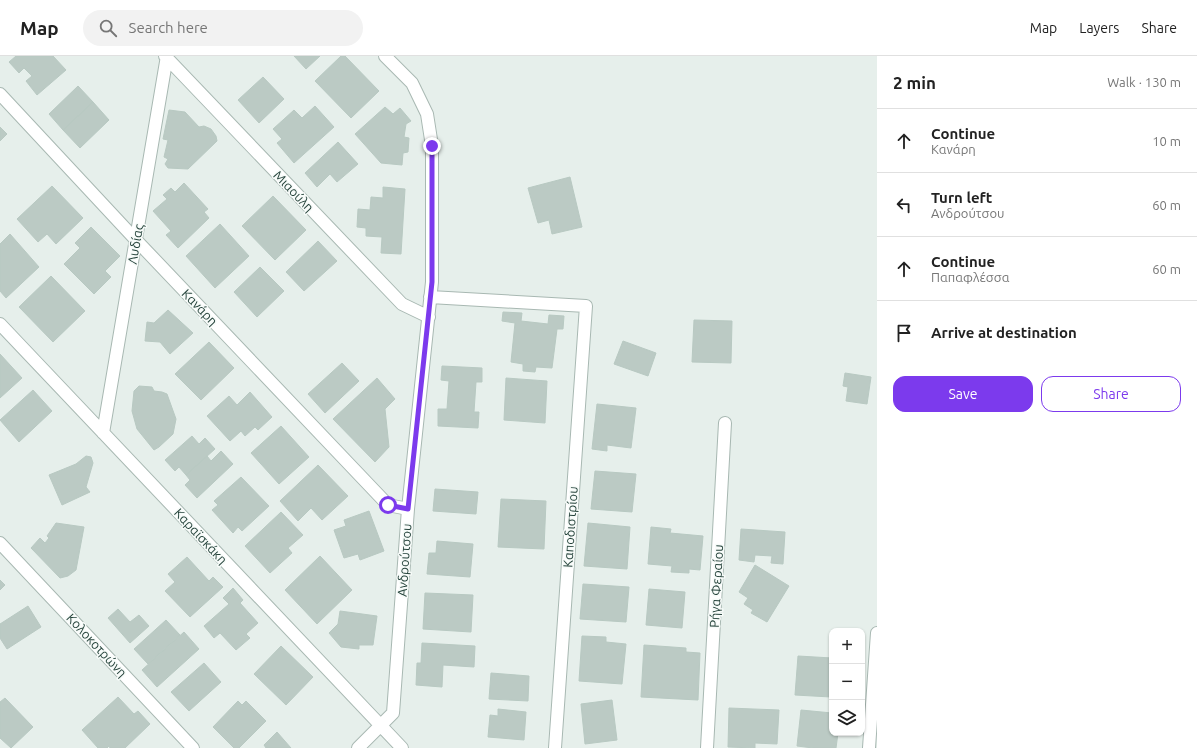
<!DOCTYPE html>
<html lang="en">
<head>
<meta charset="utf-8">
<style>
	body { margin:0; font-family:Ubuntu,sans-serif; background:#f2f2f2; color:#222 }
	.controls { position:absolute; right:12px; bottom:12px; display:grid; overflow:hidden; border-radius:8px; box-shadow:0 1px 3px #0004 }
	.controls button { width:36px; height:36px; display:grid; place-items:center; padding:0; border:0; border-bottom:1px solid #e0e0e0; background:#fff; color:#222; font:20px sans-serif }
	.stop { position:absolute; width:12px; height:12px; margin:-9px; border:3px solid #7c3aed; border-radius:50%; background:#fff }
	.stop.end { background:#7c3aed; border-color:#fff; box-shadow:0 1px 4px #0008 }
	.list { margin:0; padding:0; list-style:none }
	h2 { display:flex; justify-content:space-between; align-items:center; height:52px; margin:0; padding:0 16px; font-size:17px }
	h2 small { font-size:13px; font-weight:400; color:#767676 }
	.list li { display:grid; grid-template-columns:26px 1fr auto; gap:12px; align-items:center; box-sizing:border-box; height:64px; padding:0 16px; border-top:1px solid #e0e0e0 }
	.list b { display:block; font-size:15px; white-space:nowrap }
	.list p { margin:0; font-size:13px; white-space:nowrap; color:#767676 }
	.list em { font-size:13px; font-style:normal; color:#767676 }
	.actions { display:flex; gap:8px; padding:12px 16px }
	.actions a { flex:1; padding:9px 0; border:1px solid #7c3aed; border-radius:12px; text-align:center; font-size:14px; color:#7c3aed }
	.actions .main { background:#7c3aed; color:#fff }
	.icon { flex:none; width:22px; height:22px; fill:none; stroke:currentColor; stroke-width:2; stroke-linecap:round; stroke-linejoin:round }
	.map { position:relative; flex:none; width:877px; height:692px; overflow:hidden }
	header { display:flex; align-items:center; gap:24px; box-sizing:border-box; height:56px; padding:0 20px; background:#fff; border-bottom:1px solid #e0e0e0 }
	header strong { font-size:19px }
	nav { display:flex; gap:22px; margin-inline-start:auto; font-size:14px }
	.search { width:280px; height:36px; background:#f2f2f2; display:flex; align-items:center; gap:10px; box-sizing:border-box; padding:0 14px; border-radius:22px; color:#767676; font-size:15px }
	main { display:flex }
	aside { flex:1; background:#fff }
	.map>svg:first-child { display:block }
	.building { fill:#bbcac4; stroke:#b8c9c2 }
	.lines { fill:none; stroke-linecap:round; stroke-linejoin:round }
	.minor-casing { stroke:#a8b8b2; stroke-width:14 }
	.minor { stroke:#fff; stroke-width:12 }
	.route { stroke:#7c3aed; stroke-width:5 }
	.labels { text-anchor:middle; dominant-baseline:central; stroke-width:3; stroke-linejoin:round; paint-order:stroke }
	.street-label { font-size:13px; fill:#24423a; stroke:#f7fbf9 }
</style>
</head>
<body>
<header>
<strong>Map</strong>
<div class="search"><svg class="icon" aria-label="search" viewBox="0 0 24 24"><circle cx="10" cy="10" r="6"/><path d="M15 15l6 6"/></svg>Search here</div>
<nav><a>Map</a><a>Layers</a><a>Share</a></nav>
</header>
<main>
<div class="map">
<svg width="877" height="692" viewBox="0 0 877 692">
	<rect width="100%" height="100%" fill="#e6efeb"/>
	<!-- building -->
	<path class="building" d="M16 0H53L66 14 37 39 26 25 32 20 24 12 19 17 9 6Z
		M294 0H320L306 13Z
		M341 0H345L379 35 351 62 315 25Z
		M263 21 284 43 259 67 238 44Z
		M78 30 93 46 63 74 49 58Z
		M93 46 109 64 80 92 63 74Z
		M315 50 334 71 294 107 277 87 282 83 273 73 294 54 302 62Z
		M385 51 393 58 400 52 411 65 406 68 404 81 409 82 408 96 403 97 402 109 381 107 355 78Z
		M169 54 185 56 199 71 204 70 211 73 216 80 217 85 188 113 168 112 165 108 168 103 164 101 168 84 163 83Z
		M0 71 7 78 0 85Z
		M338 86 358 108 337 126 330 118 317 131 305 117Z
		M570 121 582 171 552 178 549 164 538 167 528 132Z
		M184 127 208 153 204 156 209 162 178 192 166 179 171 175 153 155 167 143 163 139 171 132 175 136Z
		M52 130 83 162 56 188 47 178 38 186 17 163Z
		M383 131 405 133 401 198 381 197 382 181 366 180V172L357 171 358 153 370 154 371 141 383 142Z
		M273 140 306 174 275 204 242 170Z
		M220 168 249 200 215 232 186 200Z
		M91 171 120 200 105 215 111 221 94 238 64 208 80 192 75 187Z
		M10 178 39 211 6 242 0 235V188Z
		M318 185 337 205 304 235 286 216Z
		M260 211 284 235 257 261 234 236Z
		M51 220 85 255 53 286 19 251Z
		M168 254 193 277 170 298 160 286 145 285 147 266 154 267Z
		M503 256 522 257 521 265 548 268 549 259 564 260 563 273H557L552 312 536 311 535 316 523 315V308L511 306 515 267 502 265Z
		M694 264 732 265 731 307 692 306Z
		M623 285 656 297 648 320 614 308Z
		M209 286 234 312 201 344 175 318Z
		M0 298 22 322 0 342Z
		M342 307 359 325 325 357 308 338Z
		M442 310 482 312V326H476L474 356H479L478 372 438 370V353H447L449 325 441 324Z
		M845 317 871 321 867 348 846 345 848 331 843 330Z
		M377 322 395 343 385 353 389 391 375 406 333 363Z
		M506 322 547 325 545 367 504 364Z
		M139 330 152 331 154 335 162 336 167 338 176 363 173 378 159 391 154 394 137 373 132 355 134 335Z
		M33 334 52 355 19 386 0 364Z
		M250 336 272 361 258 374 255 371 245 380 241 375 230 385 207 360 229 340 237 349Z
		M597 348 636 352 631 392 607 389V395L592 393Z
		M281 370 309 401 279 428 251 397Z
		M192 380 199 388 205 382 215 393 186 419 179 411 175 415 165 404Z
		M221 395 233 408 197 442 185 429 190 424 186 419 207 400 211 405Z
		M86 400 91 401 93 407 86 431 90 436 62 449 49 419 76 408Z
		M318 409 348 440 322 464 311 452 298 465 280 445Z
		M595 415 636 418 632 456 591 453Z
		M241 421 269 450 242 475 238 471 233 477 212 454 218 449 214 445Z
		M435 433 478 436 476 458 433 455Z
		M501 443 546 445 544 493 498 491Z
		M369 455 384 495 360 504 358 498 344 502 334 474 346 470 344 464Z
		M281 456 303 479 288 492 292 497 270 517 245 490Z
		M56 467 84 471 76 514 68 520 60 522 31 492 40 482 45 487 49 482 47 480Z
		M588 467 630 471 627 513 584 510Z
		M651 471 671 473 670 477 703 480 700 514 689 513V517L671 516 672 510 648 508Z
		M741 473 785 476 783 508 771 507 772 500 755 499 754 506 739 504Z
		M437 485 473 488 470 521 427 518 429 497H436Z
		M320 500 352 534 317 568 285 534Z
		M187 501 209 525 213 521 223 531 190 561 165 535 175 526 168 518Z
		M755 509 789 530 767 566 751 557 753 554 744 548 748 542 739 536Z
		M0 524 5 529 0 534Z
		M583 528 629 531 626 566 580 563Z
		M233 532 243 544 240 547 258 567 246 578 250 582 236 594 220 577 214 582 204 570 229 548 223 542Z
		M649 533 685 536 682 572 646 569Z
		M425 537 473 539 471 576 423 573Z
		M28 550 41 571 7 593 0 582V568Z
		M118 553 130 566 139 559 149 570 130 587 108 562Z
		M340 555 377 560 373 589H359V593L341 591 329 577 338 568Z
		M166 564 180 579 148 608 134 593Z
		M184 576 199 593 157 631 142 614Z
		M582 580 606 581V586L626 588 622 628 579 625Z
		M422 587 475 590 474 611 443 609 442 631 416 629 417 607H421Z
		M644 589 686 592V596L700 597 698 644 641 641Z
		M281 590 313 621 286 649 254 618Z
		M798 600 832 602 831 641 795 639Z
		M204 607 221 626 189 655 171 636Z
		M491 617 529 620 528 645 489 643Z
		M118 641 134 658 138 655 150 668 125 692H110L109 690 107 692H98L82 674Z
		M5 642 33 671 11 692 0 682V646Z
		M612 644 617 684 585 688 581 648Z
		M238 645 242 649 246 645 266 665 239 692H234L213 671Z
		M729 652 779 654 777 688 755 687V692L728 691Z
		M498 653 526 656 524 684 488 681 490 659 498 660Z
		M801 654 832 657V677H838L836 692H813L797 690Z
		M277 676 291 692H266L264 689Z"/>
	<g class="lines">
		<!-- minor casing -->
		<g class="minor-casing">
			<path id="minor" d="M165 0 402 248 429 261
				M0 38 136 184 388 449 408 453
				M430 241 586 250 555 692
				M0 268 402 692
				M103 377 167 0
				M0 487 193 692
				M358 692 393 657 408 453 432 226V90L427 58 412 27 385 0
				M707 692 725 367
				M869 692 877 577"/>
		</g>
		<!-- minor -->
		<use href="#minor" class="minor"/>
	</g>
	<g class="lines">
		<!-- route -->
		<path class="route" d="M388 449 408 453 432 226V90"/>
	</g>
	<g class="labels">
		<!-- street labels -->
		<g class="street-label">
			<text transform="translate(294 135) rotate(46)">Μιαούλη</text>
			<text transform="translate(135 188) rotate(-80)">Λυδίας</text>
			<text transform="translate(200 251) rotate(46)">Κανάρη</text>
			<text transform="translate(570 471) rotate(-86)">Καποδιστρίου</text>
			<text transform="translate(201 480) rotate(47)">Καραϊσκάκη</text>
			<text transform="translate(404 504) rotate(-86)">Ανδρούτσου</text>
			<text transform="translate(716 530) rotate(-87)">Ρήγα Φεραίου</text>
			<text transform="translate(97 589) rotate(47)">Κολοκοτρώνη</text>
		</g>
	</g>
</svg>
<div class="controls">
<button>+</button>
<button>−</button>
<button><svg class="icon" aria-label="layers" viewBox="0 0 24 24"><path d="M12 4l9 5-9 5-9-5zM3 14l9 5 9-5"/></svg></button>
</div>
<div class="stop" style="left:388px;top:449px"></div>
<div class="stop end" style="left:432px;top:90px"></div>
</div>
<aside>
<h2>2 min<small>Walk · 130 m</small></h2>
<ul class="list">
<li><svg class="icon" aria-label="ahead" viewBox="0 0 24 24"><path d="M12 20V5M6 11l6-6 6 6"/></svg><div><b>Continue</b><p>Κανάρη</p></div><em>10 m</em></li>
<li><svg class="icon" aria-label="left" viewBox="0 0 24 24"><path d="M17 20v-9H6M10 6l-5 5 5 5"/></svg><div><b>Turn left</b><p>Ανδρούτσου</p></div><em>60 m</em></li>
<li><svg class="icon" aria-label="ahead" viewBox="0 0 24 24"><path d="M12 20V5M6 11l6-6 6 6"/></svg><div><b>Continue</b><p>Παπαφλέσσα</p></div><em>60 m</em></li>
<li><svg class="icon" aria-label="arrive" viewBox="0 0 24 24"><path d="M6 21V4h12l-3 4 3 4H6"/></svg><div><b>Arrive at destination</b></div></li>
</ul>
<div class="actions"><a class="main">Save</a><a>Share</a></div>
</aside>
</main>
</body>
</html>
